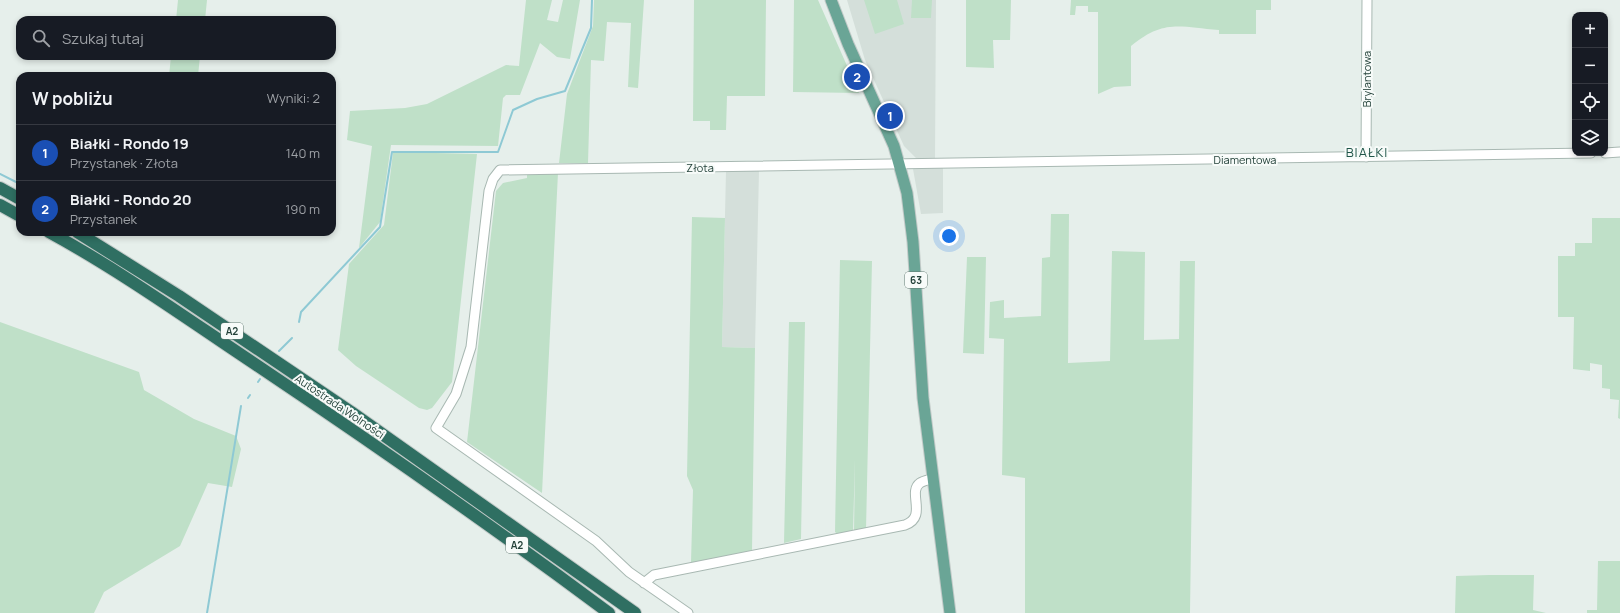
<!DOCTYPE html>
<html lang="pl">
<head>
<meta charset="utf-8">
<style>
	body { margin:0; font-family:Manrope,sans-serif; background:#20242c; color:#f1f3f6 }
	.controls { position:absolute; right:12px; top:12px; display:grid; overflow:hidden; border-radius:8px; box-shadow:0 2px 6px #0003 }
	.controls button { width:36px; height:36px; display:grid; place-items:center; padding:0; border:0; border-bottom:1px solid #363941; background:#171b24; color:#f1f3f6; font:20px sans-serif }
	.you { position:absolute; left:949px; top:236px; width:14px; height:14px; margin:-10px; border:3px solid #fff; border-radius:50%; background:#1a73e8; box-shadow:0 0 0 6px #1a73e833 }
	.badge { display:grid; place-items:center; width:26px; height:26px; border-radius:50%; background:#f4845f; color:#fff; font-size:13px; font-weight:700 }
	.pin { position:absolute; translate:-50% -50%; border:2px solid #fff; box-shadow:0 1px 4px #0006 }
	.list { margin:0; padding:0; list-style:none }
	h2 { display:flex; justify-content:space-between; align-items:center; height:52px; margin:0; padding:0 16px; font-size:17px }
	h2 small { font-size:13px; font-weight:400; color:#9ea1a6 }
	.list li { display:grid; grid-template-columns:26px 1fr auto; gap:12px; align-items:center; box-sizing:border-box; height:56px; padding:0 16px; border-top:1px solid #363941 }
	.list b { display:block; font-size:15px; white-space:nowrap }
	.list p { margin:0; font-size:13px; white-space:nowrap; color:#9ea1a6 }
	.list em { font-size:13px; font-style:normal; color:#9ea1a6 }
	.icon { flex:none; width:22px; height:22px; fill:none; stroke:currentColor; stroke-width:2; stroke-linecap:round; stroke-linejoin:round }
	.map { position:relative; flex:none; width:1620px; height:613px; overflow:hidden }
	.search { position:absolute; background:#171b24; box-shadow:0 2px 6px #0003; left:16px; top:16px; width:320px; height:44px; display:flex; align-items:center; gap:10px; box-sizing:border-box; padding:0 14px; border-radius:12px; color:#9ea1a6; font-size:15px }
	.panel { position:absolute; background:#171b24; box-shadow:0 2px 6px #0003; left:16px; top:72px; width:320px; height:164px; border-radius:12px }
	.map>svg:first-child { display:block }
	.built { fill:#d4dfda }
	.green { fill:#bfe0c8 }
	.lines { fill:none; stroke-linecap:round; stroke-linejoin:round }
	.stream { stroke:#8ec9d4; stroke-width:2 }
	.minor-casing { stroke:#a8b8b2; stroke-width:11 }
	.major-casing { stroke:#c2cac8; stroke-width:13 }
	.highway-casing { stroke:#c2cac8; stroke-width:14 }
	.minor { stroke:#fff; stroke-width:9 }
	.major { stroke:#6aa596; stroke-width:11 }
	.highway { stroke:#2f6f62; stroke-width:12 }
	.labels { text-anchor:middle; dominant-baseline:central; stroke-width:4; stroke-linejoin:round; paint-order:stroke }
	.shield { fill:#f7fbf9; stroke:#637a73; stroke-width:1 }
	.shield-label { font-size:10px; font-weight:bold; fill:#24423a }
	.street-label { font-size:11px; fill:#24423a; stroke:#f7fbf9 }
	.quarter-label { font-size:13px; letter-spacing:1px; fill:#1f5548; stroke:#f7fbf9 }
</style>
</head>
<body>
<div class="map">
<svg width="1620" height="613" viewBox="0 0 1620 613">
	<rect width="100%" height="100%" fill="#e6efeb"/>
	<!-- built -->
	<path class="built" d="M847 0H936L935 159 916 158 904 146 865 60Z
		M943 167V213L921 214 913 169Z
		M726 171H759L755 348 722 347Z"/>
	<!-- green -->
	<path class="green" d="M178 0H207L205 20H176Z
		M526 0H552L547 20 558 22 563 0H580L570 59 557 57 540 43 520 95H506L503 98 498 146 391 145 380 222 359 248 372 146 347 140 350 111 405 108 427 104 506 65 519 66Z
		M594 0H644L638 88 628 87 631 23 607 22 604 61 591 60 588 163H559L567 94 593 26Z
		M694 0H766L765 96H727L726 130H710V121H693Z
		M794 0H818L859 93 793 92Z
		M864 0H897L904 24 875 34Z
		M912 0H932L931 18H911Z
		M966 0H1011L1010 40H993L994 68 966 67Z
		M1071 0H1271V10H1256V34H1219V30C1179 27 1164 19 1131 46V86L1114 87 1098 94V12H1088V6H1076L1075 15H1070Z
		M171 56H200L198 76H169Z
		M395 152 477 154 452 382 432 408 427 410 419 408 356 366 338 350 349 264 384 225 393 153Z
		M527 173H558L542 493 467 442 496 191 503 183 527 178Z
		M1051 214H1069L1068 363 1110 361 1112 251 1145 252 1144 340 1179 339 1180 261H1195L1190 613H1025V478L1002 475 1004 339 989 338 990 302 1004 300V318L1041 316 1042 258 1050 257Z
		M692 217 725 218 722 347 755 348 752 552 693 566 691 562 693 490 687 476Z
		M1592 218H1620V419L1618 418 1619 400 1610 399V389L1602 388V365L1590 363V371L1573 369 1574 317H1558V256H1575V243H1592Z
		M967 257H986L984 354 963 353Z
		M840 260 872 261 866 530 854 532 855 459 853 533 839 535 835 532Z
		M0 322 139 372 144 390 194 419 236 436 241 449 232 487 208 483 180 546 104 592 94 613H0Z
		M789 322H805L801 539 784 543Z
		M1598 561H1620V613H1587V610H1597Z
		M1489 575H1534L1533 610 1546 613H1455L1456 576Z"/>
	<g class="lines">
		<!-- stream -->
		<path class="stream" d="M0 174 20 184
			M299 322 301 312 380 227 392 152H498L513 110 537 99 565 91 591 28 592 0
			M279 351 292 338
			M258 382 260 379
			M248 398 250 395
			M207 613 241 406"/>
		<!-- minor casing -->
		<g class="minor-casing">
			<path id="minor" d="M1605 153 1620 152
				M1366 157 1367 0
				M644 583 654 575 905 525C928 517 907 492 920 483 923 481 928 480 932 479
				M688 613 629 572 596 541 436 428 456 394 471 347 489 191 493 179 500 170 1591 153"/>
		</g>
		<!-- major casing -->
		<g class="major-casing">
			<path id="major" d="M831 0 848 44 894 146 907 193 913 242 923 398 950 613"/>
		</g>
		<!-- highway casing -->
		<g class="highway-casing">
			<path id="highway" d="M0 188 20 199
				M0 205 20 216
				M49 232C119 270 186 318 252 362 373 443 492 526 609 613
				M77 232 179 296 351 412 635 613"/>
		</g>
		<!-- minor -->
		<use href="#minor" class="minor"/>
		<!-- major -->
		<use href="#major" class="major"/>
		<!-- highway -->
		<use href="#highway" class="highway"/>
	</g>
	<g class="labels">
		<!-- shield labels -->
		<g class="shield">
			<rect x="905" y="272" width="22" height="16" rx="3"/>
			<rect x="221" y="323" width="22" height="16" rx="3"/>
			<rect x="506" y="537" width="22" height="16" rx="3"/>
		</g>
		<g class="shield-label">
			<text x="916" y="280">63</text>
			<text x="232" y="331">A2</text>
			<text x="517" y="545">A2</text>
		</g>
		<!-- street labels -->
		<g class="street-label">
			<text transform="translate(1366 79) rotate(-90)">Brylantowa</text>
			<text x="1245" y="159">Diamentowa</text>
			<text x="700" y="167">Złota</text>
			<text transform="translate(340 406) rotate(34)">Autostrada Wolności</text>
		</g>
		<!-- quarter labels -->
		<g class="quarter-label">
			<text x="1367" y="152">BIAŁKI</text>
		</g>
	</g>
</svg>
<div class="controls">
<button>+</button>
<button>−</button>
<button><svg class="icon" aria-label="locate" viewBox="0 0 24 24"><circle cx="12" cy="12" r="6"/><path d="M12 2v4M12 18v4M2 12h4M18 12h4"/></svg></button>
<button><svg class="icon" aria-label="layers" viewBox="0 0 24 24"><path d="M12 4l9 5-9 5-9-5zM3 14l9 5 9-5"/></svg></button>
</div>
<div class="you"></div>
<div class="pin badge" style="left:890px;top:116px;background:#1a4fb4">1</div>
<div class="pin badge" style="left:857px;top:77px;background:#1a4fb4">2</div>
<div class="search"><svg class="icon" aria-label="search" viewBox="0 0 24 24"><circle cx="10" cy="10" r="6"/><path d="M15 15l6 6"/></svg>Szukaj tutaj</div>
<section class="panel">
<h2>W pobliżu<small>Wyniki: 2</small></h2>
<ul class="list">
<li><span class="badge" style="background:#1a4fb4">1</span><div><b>Białki - Rondo 19</b><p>Przystanek · Złota</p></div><em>140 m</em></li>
<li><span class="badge" style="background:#1a4fb4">2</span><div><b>Białki - Rondo 20</b><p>Przystanek</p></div><em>190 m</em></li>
</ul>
</section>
</div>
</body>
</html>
